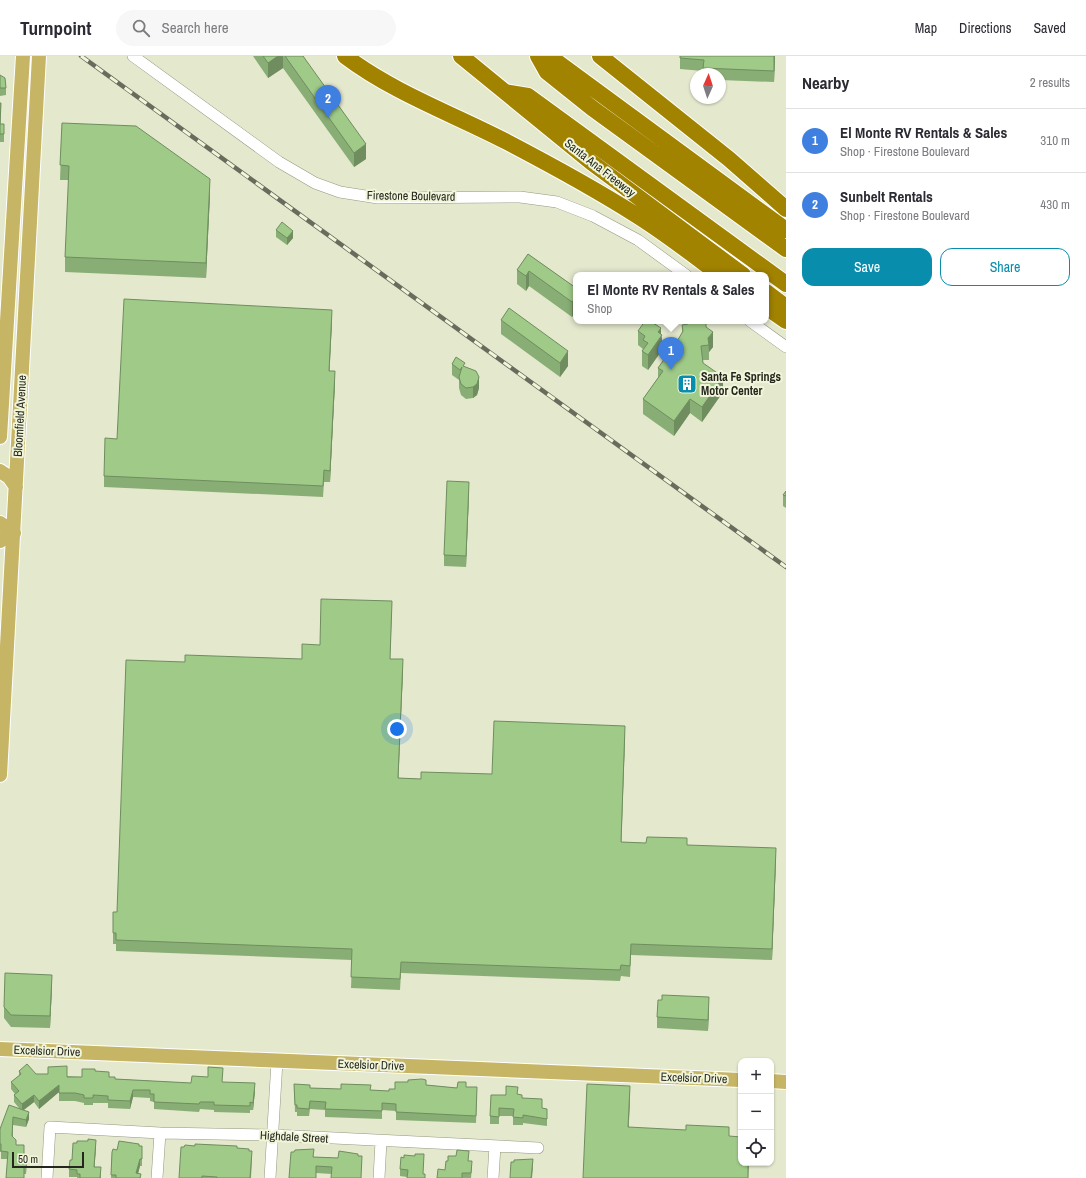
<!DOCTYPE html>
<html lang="en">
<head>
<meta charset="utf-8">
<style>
	body { margin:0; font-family:"Archivo Narrow",sans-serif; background:#f7f7f7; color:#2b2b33 }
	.controls { position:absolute; right:12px; bottom:12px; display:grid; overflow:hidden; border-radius:8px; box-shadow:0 1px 3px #0004 }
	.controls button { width:36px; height:36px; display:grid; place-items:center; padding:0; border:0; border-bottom:1px solid #e1e1e2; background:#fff; color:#2b2b33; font:20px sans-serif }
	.compass { position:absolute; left:690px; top:12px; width:36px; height:36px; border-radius:50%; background:#fff; box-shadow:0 1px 3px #0004; rotate:3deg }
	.scale { position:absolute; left:12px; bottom:10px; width:72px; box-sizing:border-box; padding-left:4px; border:2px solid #25261d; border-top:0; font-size:11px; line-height:14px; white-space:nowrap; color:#25261d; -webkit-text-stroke:3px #f1f5da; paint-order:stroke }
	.you { position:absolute; left:397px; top:673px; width:14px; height:14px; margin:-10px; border:3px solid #fff; border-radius:50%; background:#1a73e8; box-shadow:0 0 0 6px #1a73e833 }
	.badge { display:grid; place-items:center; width:26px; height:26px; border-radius:50%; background:#088dac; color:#fff; font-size:13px; font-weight:700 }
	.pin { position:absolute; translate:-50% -33px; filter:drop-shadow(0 1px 2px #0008) }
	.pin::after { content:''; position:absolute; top:21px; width:14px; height:12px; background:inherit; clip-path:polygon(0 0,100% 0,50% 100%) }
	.popup { position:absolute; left:573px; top:216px; width:196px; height:52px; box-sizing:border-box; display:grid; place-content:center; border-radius:8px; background:#fff; filter:drop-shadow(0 1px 3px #0005); font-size:13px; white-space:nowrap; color:#7c7c81 }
	.popup b { font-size:15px; color:#2b2b33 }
	.popup::after { content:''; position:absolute; left:50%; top:100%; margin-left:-8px; border:8px solid transparent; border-top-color:#fff }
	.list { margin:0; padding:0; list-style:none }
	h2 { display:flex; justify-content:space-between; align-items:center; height:52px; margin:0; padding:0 16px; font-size:17px }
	h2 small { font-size:13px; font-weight:400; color:#7c7c81 }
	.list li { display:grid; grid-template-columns:26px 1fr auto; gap:12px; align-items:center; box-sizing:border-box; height:64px; padding:0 16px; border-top:1px solid #e1e1e2 }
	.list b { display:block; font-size:15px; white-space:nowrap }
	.list p { margin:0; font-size:13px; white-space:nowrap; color:#7c7c81 }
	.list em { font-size:13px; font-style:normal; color:#7c7c81 }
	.actions { display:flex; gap:8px; padding:12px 16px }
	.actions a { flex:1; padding:9px 0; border:1px solid #088dac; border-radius:12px; text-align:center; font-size:14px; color:#088dac }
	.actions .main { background:#088dac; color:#fff }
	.icon { flex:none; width:22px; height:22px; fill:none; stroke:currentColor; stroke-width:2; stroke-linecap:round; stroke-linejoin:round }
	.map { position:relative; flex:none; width:786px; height:1122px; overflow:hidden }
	header { display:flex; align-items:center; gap:24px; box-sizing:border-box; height:56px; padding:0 20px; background:#fff; border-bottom:1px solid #e1e1e2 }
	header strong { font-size:19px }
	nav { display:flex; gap:22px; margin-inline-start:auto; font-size:14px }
	.search { width:280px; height:36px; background:#f7f7f7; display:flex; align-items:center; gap:10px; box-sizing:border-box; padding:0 14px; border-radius:22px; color:#7c7c81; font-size:15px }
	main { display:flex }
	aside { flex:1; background:#fff }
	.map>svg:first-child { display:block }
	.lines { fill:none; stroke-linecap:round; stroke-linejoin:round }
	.minor-casing { stroke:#959880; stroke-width:12 }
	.major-casing { stroke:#fff; stroke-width:16 }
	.highway-casing { stroke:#fff; stroke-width:18 }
	.minor { stroke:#fff; stroke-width:11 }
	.major { stroke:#c7b566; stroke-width:14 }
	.highway { stroke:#a28300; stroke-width:16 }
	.rail-casing { stroke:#696b5c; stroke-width:4.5 }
	.rail { stroke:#f1f5da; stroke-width:3; stroke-dasharray:9; stroke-linecap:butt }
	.wall { fill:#89ae75 }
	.shaded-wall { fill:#6f8d5f }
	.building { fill:#9fca88; stroke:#6f8d5f }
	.labels { text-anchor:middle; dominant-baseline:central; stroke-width:4; stroke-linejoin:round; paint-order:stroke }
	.street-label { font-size:12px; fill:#25261d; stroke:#f1f5da }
	.poi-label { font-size:12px; font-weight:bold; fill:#25261d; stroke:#f1f5da; text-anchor:start }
</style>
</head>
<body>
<header>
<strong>Turnpoint</strong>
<div class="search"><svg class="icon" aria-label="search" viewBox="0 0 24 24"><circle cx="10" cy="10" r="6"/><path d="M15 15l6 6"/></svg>Search here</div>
<nav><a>Map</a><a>Directions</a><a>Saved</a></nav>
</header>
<main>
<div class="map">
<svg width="786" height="1122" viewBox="0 0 786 1122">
	<rect width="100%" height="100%" fill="#e4e8cd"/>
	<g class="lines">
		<!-- minor casing -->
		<g class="minor-casing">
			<path id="minor" d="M133 0 279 106 315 127 340 136 378 142 520 141 557 146 593 160 638 184 686 219
				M750 265 786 291
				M47 1122 50 1071 160 1077 273 1079 538 1092
				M157 1122 160 1077
				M270 1122 277 1005
				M379 1122 381 1085
				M493 1122 495 1090"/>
		</g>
		<!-- major casing -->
		<g class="major-casing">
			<path id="major" d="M0 381 23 0
				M0 415 9 421 16 431
				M0 467 14 477
				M0 485 6 480 14 477
				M0 719 39 0
				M0 993 741 1024
				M771 1025 786 1026"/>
		</g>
		<!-- highway casing -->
		<g class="highway-casing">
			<path id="highway" d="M345 0C394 37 453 58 507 86 551 109 595 133 636 159 665 177 693 199 720 219
				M461 0 591 106 743 219
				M538 0 547 16 592 52 786 193
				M549 0 786 174
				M600 0 729 103 786 153
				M505 36 528 40 786 228
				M766 236 786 251
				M766 251 786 265"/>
		</g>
		<!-- minor -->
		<use href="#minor" class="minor"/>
		<!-- major -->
		<use href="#major" class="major"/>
		<!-- highway -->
		<use href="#highway" class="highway"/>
		<!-- rail casing -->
		<g class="rail-casing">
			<path id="rail" d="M81 0 786 511"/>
		</g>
		<!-- rail -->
		<use href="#rail" class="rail"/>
	</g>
	<!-- wall -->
	<path class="wall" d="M253 0H303L366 103 354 111 283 12 268 22Z
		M680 0H775L774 26 720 24V18H703V15L680 13Z
		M0 19 6 32V39L0 40Z
		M0 47 1 54 0 68H4V86H0Z
		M62 67 210 138 206 222 65 216V201L69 124H60Z
		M276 174 293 182 287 189 276 181Z
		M528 198 576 232V256L572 261 529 230 526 235 517 228V214Z
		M501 264 568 310 560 321 501 278Z
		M332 265 329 315 335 326 330 426H324L323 441 104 431V420L117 383Z
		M682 269 706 271 713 291 709 296V304H703V307L723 336 702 366 690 357 674 380 643 358V343L658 322V312L679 282 682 278Z
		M638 275 661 278 662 294 648 314 642 310V295L643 293 638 289Z
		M452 308 465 311 479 332 477 339 473 342 466 343 461 339 459 332V324L452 319Z
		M786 435V452L783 450V439Z
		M469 437 466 511 444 510V499Z
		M392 556 390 603 403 614 398 722 421 723 492 718 625 681 621 786 687 789 776 803 772 904 631 899 630 921 621 920 620 925 401 917 400 934 351 932 352 904 116 895V888H113V877L117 856 185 606 302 603 320 589Z
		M52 930 50 972 11 971 4 962V951Z
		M709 952 708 975 657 972V961Z
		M19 1015 36 1018 82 1021 95 1015 115 1023 191 1027 223 1026 255 1035 253 1054H250V1057L214 1056V1054L200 1053 199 1056 154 1053V1046L150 1045V1042L133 1041 130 1053 108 1052V1047H93V1049H84V1047L75 1045H59V1036L39 1053 34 1046 24 1054 29 1063 26 1071 13 1069V1081L16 1089 24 1102 27 1109 26 1118H24L7 1103H1V1096H0V1073L19 1052 14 1046V1039L15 1038 11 1033V1026L19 1020Z
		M294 1028 310 1032 389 1035 395 1033 426 1029 457 1032 466 1031 477 1039 476 1067 396 1064V1055L382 1054V1063L325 1061V1054L310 1053 309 1060H297V1056H295Z
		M518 1038 522 1042 542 1052 547 1060V1070L523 1067V1069H513V1060H499V1068H490V1060L506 1039Z
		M77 1087 96 1091 94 1111 101 1119V1122H77V1121H69V1113Z
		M139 1090 142 1098V1110H140L138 1117 141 1122H111L112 1096 117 1094Z
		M237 1092 249 1095 252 1103 251 1122H179Z
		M424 1098 407 1121 400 1120V1113L404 1102Z
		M358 1100 362 1108 332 1118 316 1117 314 1101 338 1102Z
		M469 1105 472 1112 471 1122H437L445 1114Z"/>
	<!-- shaded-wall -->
	<path class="shaded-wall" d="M278 0H283V12L268 22V7Z
		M774 0H775L774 26Z
		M366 88V103L354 111V97Z
		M210 123V138L206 222V207Z
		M293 175V182L287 189V182Z
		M529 215V230L526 235V220Z
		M576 241V256L572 261V246Z
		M332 254V265L329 326V315Z
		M661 272V282L662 279V294L648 314V299L658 276Z
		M713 276V291L709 296 708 282Z
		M568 295V310L560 321V307Z
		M335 315V326L330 426V415Z
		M479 321V332L477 339 473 342V331Z
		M723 321V336L702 366V351Z
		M690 343V357L674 380V365Z
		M469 426V437L466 511V500Z
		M403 603V614L398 733V722Z
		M625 670V681L621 798V786Z
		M776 792V803L772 904V893Z
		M52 919V930L50 972V960Z
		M709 941V952L708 975V964Z
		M255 1027V1035L253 1054V1047Z
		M59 1029V1036L39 1053V1045Z
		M630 1030V1045L628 1085V1071Z
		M133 1034V1041L130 1053V1045Z
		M34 1039V1046L22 1055V1048Z
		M29 1056V1063L26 1071V1064Z
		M96 1084V1091L94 1118V1111Z
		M140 1103V1110L137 1122 136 1117Z
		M533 1103V1110L532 1122H531Z
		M748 1107H749L748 1122Z"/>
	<!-- building -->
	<path class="building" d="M263 0H278L268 7Z
		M285 0H303L366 88 354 97Z
		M680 0H774V15L703 12 704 4 680 2Z
		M0 19 5 22 6 32H0Z
		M0 47H1L0 68H4V78H0Z
		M62 67 136 70 210 123 206 207 65 201 69 110 60 109Z
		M282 166 293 175 287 182 276 174Z
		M528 198 576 232V241L572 246 529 215 526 220 517 214Z
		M124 243 332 254 329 315H335L330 415 324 414 323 430 104 420 105 382 117 383Z
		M509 252 568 295 560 307 501 264Z
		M645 265H650L661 272 658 276 662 279 648 299 642 295 648 287 643 284 645 280 638 275Z
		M690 265H698L699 266 706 265V271L713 276 708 282 709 289 701 290 703 307 723 321 702 351 690 343 674 365 643 343 663 315 658 312 679 282 683 275 682 269 688 268Z
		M456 301 465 307 463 310 476 315 479 321 477 328 473 331 466 332 461 328 459 321 462 311 460 314 452 308Z
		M447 425 469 426 466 500 444 499Z
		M786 435V440L783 439Z
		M321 543 392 545 390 603H403L398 722 421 723V716L492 718 494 665 625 670 621 786 646 787 647 781 687 782V789L776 792 772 893 631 888 630 910 621 909 620 914 401 906 400 923 351 921 352 893 116 884V877H113V856H117L126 604 185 606V599L302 603V588L320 589Z
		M5 917 52 919 50 960 11 959 4 951Z
		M662 939 709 941 708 964 657 961 658 944H662Z
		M27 1008 36 1018H48V1011L67 1010V1021H82V1013H95V1015L109 1016V1021H115V1023L191 1027 192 1020 208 1021V1011L223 1012 222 1026 255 1027 253 1047 250 1046V1050L214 1049V1046H200L199 1048 154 1046V1038H150V1034H133L130 1045 108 1044V1040L93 1039V1042H84V1039L75 1037H59V1029L39 1045 34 1039 22 1048 14 1039 19 1035 11 1026 21 1018 19 1015Z
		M422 1023 426 1024V1029L457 1032 458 1026H466V1031H477L476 1060 396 1056V1048L382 1047V1055L325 1053 326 1046 310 1045 309 1053 297 1052V1049H295L294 1028 310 1029V1032L341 1033V1028L371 1029 370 1034 389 1035V1033H395V1026H408V1024Z
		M587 1028 630 1030 628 1071 686 1074V1069L729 1071V1080L741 1081V1107H748V1122H583Z
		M506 1030 518 1031 517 1038 522 1039V1042L542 1043V1052L547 1053V1063L523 1059V1062L513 1061 514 1053 499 1052V1061L490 1060 491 1039H506Z
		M9 1049 29 1056 26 1064 13 1061 12 1080 16 1084V1089H24V1102H27L26 1111H24V1122H6L8 1096 1 1095V1088H0V1073Z
		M88 1083 96 1084 94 1111H101L100 1122H80V1118H77V1114L69 1113 70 1104H72L73 1087H77V1085H88Z
		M119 1085 139 1088V1090H142V1103H140L136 1117 141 1118 140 1122H116V1119H111L112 1096 113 1093 117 1094Z
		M195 1088 237 1090V1092L249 1093V1095H252L250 1122H217V1121L202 1120V1122H179L181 1091H184L185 1089 195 1090Z
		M314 1093 313 1101 338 1102 339 1095 358 1098V1100H362L361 1122H331L332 1111 316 1110V1122H289L291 1096H294L295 1094Z
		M457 1094 469 1095 468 1105H472L471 1117H462V1122H437L438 1113 445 1114 446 1105H448V1100H456Z
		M415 1098H424L423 1118H425V1122H407L408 1114 400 1113 401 1101 404 1102V1099L415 1100Z
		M533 1103 531 1122H510L511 1106H514V1104Z"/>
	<!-- icons -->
	<defs>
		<g id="building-square" transform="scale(1)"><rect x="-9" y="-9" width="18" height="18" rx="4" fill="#088dac" stroke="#f1f5da"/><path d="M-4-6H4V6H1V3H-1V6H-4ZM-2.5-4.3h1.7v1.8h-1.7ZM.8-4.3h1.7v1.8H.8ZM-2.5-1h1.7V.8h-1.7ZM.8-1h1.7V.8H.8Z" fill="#fff"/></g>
	</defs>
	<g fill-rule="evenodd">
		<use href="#building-square" x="687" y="328"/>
	</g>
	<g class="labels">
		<!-- street labels -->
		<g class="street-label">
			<text transform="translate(600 112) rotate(38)">Santa Ana Freeway</text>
			<text transform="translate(411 140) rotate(1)">Firestone Boulevard</text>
			<text transform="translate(20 360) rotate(-87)">Bloomfield Avenue</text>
			<text transform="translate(47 995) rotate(2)">Excelsior Drive</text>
			<text transform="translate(371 1009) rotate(2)">Excelsior Drive</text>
			<text transform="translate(694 1022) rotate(2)">Excelsior Drive</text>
			<text transform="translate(294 1081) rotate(3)">Highdale Street</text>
		</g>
		<!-- poi labels -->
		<g class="poi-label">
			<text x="701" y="321">Santa Fe Springs<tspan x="701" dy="14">Motor Center</tspan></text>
		</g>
	</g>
</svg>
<div class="controls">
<button>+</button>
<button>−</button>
<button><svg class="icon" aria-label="locate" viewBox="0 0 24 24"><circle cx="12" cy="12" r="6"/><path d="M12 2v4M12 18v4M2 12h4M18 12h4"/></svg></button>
</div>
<svg class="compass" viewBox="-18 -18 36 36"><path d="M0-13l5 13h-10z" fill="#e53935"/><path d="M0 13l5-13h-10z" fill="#7c7c81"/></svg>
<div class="scale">50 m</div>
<div class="you"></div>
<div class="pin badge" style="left:671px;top:314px;background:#3f7fe0">1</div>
<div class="popup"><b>El Monte RV Rentals &amp; Sales</b>Shop</div>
<div class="pin badge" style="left:328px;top:62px;background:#3f7fe0">2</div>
</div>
<aside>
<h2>Nearby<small>2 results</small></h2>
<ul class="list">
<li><span class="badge" style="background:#3f7fe0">1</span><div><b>El Monte RV Rentals &amp; Sales</b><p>Shop · Firestone Boulevard</p></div><em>310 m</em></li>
<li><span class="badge" style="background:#3f7fe0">2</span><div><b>Sunbelt Rentals</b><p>Shop · Firestone Boulevard</p></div><em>430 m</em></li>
</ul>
<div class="actions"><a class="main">Save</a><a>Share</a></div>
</aside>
</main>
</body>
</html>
